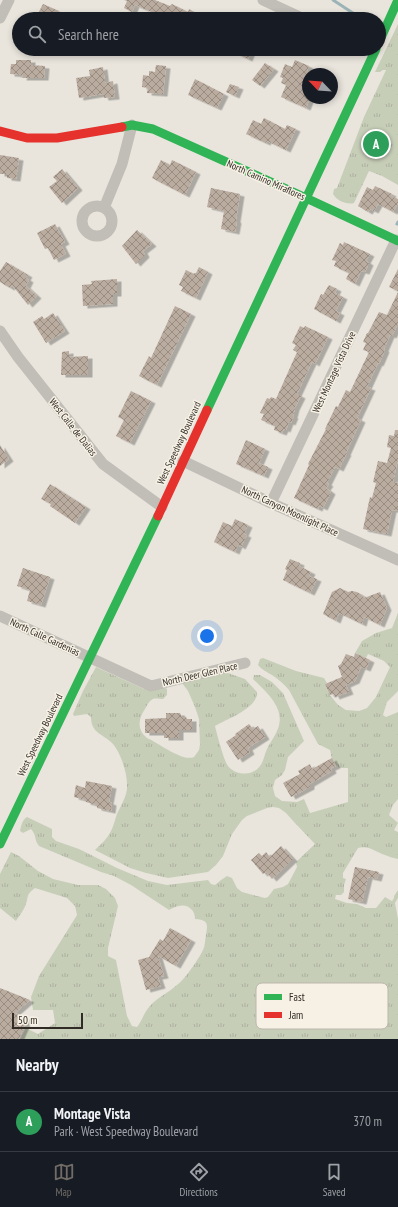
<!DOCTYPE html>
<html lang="en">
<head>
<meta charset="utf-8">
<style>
	body { margin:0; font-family:"PT Sans Narrow",sans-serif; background:#20242c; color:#f1f3f6 }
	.compass { position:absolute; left:302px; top:68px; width:36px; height:36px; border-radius:50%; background:#171b24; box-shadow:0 2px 6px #0003; rotate:295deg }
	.scale { position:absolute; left:12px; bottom:10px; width:71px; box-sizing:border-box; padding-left:4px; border:2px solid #312b26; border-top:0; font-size:11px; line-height:14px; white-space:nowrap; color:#312b26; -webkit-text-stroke:3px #f6f1e4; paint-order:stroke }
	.you { position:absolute; left:207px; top:636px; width:14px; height:14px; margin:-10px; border:3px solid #fff; border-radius:50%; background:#1a73e8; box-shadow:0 0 0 6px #1a73e833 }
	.badge { display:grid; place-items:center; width:26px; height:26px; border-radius:50%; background:#716c66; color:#fff; font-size:13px; font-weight:700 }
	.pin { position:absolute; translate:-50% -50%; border:2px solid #fff; box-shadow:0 1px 4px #0006 }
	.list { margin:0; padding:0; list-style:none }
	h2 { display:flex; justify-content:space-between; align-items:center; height:52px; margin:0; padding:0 16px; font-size:17px }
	h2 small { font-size:13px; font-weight:400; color:#9ea1a6 }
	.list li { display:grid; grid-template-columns:26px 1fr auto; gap:12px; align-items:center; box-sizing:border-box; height:60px; padding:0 16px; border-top:1px solid #363941 }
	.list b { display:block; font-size:15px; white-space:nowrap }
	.list p { margin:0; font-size:13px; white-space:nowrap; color:#9ea1a6 }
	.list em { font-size:13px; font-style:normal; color:#9ea1a6 }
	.icon { flex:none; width:22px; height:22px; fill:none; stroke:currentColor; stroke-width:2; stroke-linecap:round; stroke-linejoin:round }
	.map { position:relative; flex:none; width:398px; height:1039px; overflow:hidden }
	.search { position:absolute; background:#171b24; box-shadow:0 2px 6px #0003; left:12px; right:12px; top:12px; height:44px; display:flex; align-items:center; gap:10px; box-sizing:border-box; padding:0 14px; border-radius:22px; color:#9ea1a6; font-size:15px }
	.sheet { height:112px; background:#171b24 }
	nav { display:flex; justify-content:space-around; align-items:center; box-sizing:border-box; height:56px; border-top:1px solid #363941; background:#171b24; font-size:11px; color:#9ea1a6 }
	nav a { display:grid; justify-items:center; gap:2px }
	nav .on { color:#716c66 }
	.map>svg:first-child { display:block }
	.grass { fill:url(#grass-tufts) }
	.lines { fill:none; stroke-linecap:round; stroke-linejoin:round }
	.stream { stroke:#9cb4b7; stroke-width:3 }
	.building { fill:url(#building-cross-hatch); filter:url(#shadow) }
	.street { stroke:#c1bdb7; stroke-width:11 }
	.fast { stroke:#30b455; stroke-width:9 }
	.jam { stroke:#e5322d; stroke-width:9 }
	.labels { text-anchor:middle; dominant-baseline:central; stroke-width:3; stroke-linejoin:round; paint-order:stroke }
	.street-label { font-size:10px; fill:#312b26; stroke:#f6f1e4 }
	.key { fill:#f6f1e4; stroke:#bbb6ab; stroke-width:1 }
	.key-label { font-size:11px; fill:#312b26 }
</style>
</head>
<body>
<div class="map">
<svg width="398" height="1039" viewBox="0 0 398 1039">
	<defs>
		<pattern id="grass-tufts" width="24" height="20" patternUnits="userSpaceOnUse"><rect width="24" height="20" fill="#c7ceb8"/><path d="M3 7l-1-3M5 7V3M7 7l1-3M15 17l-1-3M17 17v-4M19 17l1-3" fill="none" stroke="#abb19e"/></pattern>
		<pattern id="building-cross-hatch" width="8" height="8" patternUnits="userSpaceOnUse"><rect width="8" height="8" fill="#bbaca0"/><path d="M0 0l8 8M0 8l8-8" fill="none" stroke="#998c82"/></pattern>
		<filter id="shadow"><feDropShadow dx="4.5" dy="2.5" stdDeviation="0" flood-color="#0004"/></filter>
	</defs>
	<rect width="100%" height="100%" fill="#e9e5dd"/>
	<!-- grass -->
	<path class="grass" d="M398 24V185L382 176 369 171 354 203C347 205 337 201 333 194L334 189 337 188 364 117 386 70H383L380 72H375Z
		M398 613V691L387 702 383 715 386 717 398 712V799L393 805 389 815 398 823 394 830 398 832V859C394 858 389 857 385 855 376 852 368 845 358 848L343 873V878L346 879 344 885V892L341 895H336L335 899 347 903 357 904 366 908H376L385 897 392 901 394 898V896L398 890V898L395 903 398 919V1039H20L26 1028 38 1034 55 1023 53 1010H33L31 997 39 976 77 915 75 906 67 898 35 888C26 895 29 895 26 904 24 910 19 916 16 921L0 908V874L11 852 19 856 38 871 53 879 78 885H98L106 889 115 898 118 906 108 948V956L116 960 127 1016 132 1026 137 1027C142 1021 144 1012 150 1006 158 997 168 993 177 985 185 979 198 960 203 950 205 946 205 940 206 935 208 923 208 920 195 919 195 916 194 912 192 910 186 902 175 906 169 910L131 885 114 876 101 872 39 846C34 840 37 836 31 829L23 833 20 831C21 826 22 820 27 817L52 829V837L56 841 79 849 117 868 148 881 167 885 208 880 211 884 215 885 221 880 227 876 232 878 237 888 242 892 265 898 268 897 274 889 283 887 288 884 297 867 296 862 315 844 294 822 286 813 279 808 273 807 267 808 247 816 242 820 232 834 223 856 216 865 208 872 168 878 146 873 130 868 95 850C101 844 108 838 111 831 114 825 115 819 117 814 120 807 124 801 126 794 130 780 122 755 113 744 104 734 91 734 91 717L87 714 74 716 73 714 83 691 96 667 144 689 164 687 167 689V695L163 699C160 699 156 698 153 699 149 701 147 705 145 709 138 719 137 730 147 738 159 743 182 762 194 757L199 750 200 745 199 719 195 707 188 691 182 683 225 672 245 679 257 692C258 708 227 719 215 726 217 734 224 761 228 766 236 776 253 776 260 766 264 761 264 755 267 749 273 736 284 727 278 710 274 698 262 688 253 679L254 675H260L272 682 283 693 304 741 288 757 285 770 282 775 275 780 273 788 275 796 282 801 297 802 304 799 310 813 348 802V768H339L337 765 336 766 332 759 330 750 318 744 289 690C284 684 278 679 272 675 267 672 262 670 258 665L260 659 263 658 296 671 324 678 327 683 325 684 330 695 338 705 346 710 359 711 367 708 376 697 390 667 384 661 368 654 366 658 355 653 362 641 376 633 392 628Z"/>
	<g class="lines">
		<!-- stream -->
		<path class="stream" d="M333 0 359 17
			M397 224 398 222"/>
	</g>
	<!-- building -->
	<path class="building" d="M124 0H155L170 6 172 4 188 12 189 9 207 19H163L164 17 135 5 132 12 124 8 127 1Z
		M43 4 59 11 55 19H35Z
		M227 49H252L248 59Z
		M16 60H31V65L45 66 44 78H22L23 75 10 74 11 64H16Z
		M295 60 309 66 307 71H308V98H310L306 108 281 97 286 85 281 83 283 78 280 77 285 64 292 67Z
		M265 63 274 69 260 86 252 80Z
		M156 65 166 66 163 94 147 93 148 88 142 87 143 75 149 76V71L155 72Z
		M103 67 105 83 113 81 115 97 104 98 103 94 79 98 76 78 90 76 89 70Z
		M195 79 224 94 217 108 188 95Z
		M230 84 239 87 235 96 226 92Z
		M264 118 285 129 287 125 296 129 286 150 267 141 266 143 246 134 253 120 261 124Z
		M0 155 19 158 16 179 7 178V174H0Z
		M161 160 170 165 172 160 196 172 185 195 152 178Z
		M62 169 78 188 62 203 49 187 57 181 53 177Z
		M375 186 392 194 391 196 398 199V203L393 212 378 204 374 211 370 209 368 212 358 206 367 187 373 190Z
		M211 188 240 194 236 220 237 221 235 232 221 229 224 211 207 207Z
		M55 224 65 242 61 244 66 254 54 260 48 248 45 249 37 233Z
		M137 230 152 244 143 251 145 255 136 264 122 246Z
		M344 242 370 254 366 261 369 263 365 272 361 271 355 284 346 279 349 273 334 266 336 261 332 260 340 243 343 245Z
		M6 262 28 275 26 278 29 280 26 286 37 296 28 305 12 285 10 288 0 282V271Z
		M199 267 208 272 196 298 181 291 183 287 179 285 186 270 194 274V273H196Z
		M398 269V291L389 287Z
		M117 279V294H113V304L83 306 82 285 92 284 91 281Z
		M329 285 337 289 335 293 343 297 336 311 340 313 336 321 314 309 321 294 323 295Z
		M398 292V324L392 336 390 335 384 349 385 350 379 364 378 363 367 387 371 388 357 418 361 420 346 453H347L339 469 335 467 327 483 329 484 326 488 331 492 323 508 319 506 318 509 294 498 309 465 308 464 326 429H325L336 406 338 407 346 390 350 392 369 352 363 350 366 343 363 342 367 333H368L379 312 387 315Z
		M175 306 191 314 157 385 139 376 149 356 151 358Z
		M53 313 65 331 46 343 33 322 42 316 44 319Z
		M300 326 304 328 305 326 328 337 315 364 312 362 297 394 301 396 295 408 293 416H294L291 423 289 422 286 430 284 429 282 433 274 430 275 426 261 420 264 414 260 413 267 398 270 399 271 397 276 399 297 352 293 350 296 345 292 343Z
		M69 351V357L88 356V375H61L62 352Z
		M131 391 151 401 130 443 116 436 124 420 118 417Z
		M395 430H398V459L393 482 398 483V511L392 510 387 534 363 529 370 497 372 498 376 483 373 482 378 461 387 463 391 448 387 447 389 435 394 436Z
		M246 440 265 449 259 463 268 467 264 476 236 464Z
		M0 445 9 459 0 466Z
		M50 484 86 507 75 523 50 506 51 504 41 499Z
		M235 519 248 525 244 534 247 535 241 547 238 545 235 552 214 542 223 522 232 526Z
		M290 559 300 563 299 566 311 572 309 576 317 579 310 593 283 580 287 570 285 569Z
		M23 568 50 577 41 605 27 601 30 590 17 586Z
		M340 588 348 592 352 591 357 592 362 595 364 598 380 592 387 608 380 625 364 617 362 624 339 613 336 621 323 614 332 592Z
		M355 653 370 660 366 669 361 667 355 681 346 685 349 692 335 697 334 694 330 695 325 684 342 677 338 666 341 664 346 654 354 657Z
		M166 713H180L182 717H186L187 719H192V730H179V738H164V733H145V719L166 718Z
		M249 724 253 729 258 726 265 737 248 748 250 752 238 760 226 742 236 735 235 734Z
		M332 758 336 766 331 768 332 771 310 784V787L291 797 283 783 300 774 298 771 310 764 312 769Z
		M86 781 112 786 109 802 112 803 111 811 97 808V805L86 802V800L74 797 76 785 85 788Z
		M281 846 293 859 272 879 266 872 263 874 251 860 259 853 262 856 266 852 270 857Z
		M355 867 379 872 377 879 368 877 362 902 348 899Z
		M170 928 191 940 176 966 158 956 164 976 158 977 161 986 146 990 138 960 149 957 160 939 163 941Z
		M0 988 30 1000 15 1013 28 1018 19 1039H0Z"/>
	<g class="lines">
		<!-- street -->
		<path class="street" d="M263 0 304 19
			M0 18 9 0
			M82 221a15 15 0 1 1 30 0a15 15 0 1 1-30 0Z
			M104 208 122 164 132 125
			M0 331 18 357 103 464 162 507
			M183 461 271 503 398 560
			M271 503 396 240
			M0 616 151 686 245 663"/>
		<!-- fast -->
		<path class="fast" d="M379 42 398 0
			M122 127 132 125 153 129 291 191 398 241
			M207 410 376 49
			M0 844 158 516"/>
		<!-- jam -->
		<path class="jam" d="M0 131 27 138H57L122 127
			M158 516 207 410"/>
	</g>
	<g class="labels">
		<!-- street labels -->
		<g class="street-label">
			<text transform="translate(266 180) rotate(24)">North Camino Miraflores</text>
			<text transform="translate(334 372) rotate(-65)">West Montage Vista Drive</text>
			<text transform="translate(73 427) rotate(52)">West Calle de Dalias</text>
			<text transform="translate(179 443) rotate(-65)">West Speedway Boulevard</text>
			<text transform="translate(290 511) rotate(25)">North Canyon Moonlight Place</text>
			<text transform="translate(45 637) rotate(25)">North Calle Gardenias</text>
			<text transform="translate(200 674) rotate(-13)">North Deer Glen Place</text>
			<text transform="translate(40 735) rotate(-64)">West Speedway Boulevard</text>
		</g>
	</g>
	<!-- legend -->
	<rect x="256" y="983" width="132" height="46" rx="6" class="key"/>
	<rect x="264" y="994" width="18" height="6" fill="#30b455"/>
	<rect x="264" y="1012" width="18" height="6" fill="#e5322d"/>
	<g class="key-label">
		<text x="289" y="1001">Fast</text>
		<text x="289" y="1019">Jam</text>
	</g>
</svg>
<svg class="compass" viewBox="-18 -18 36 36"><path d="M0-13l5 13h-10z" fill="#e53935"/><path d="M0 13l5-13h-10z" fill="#9ea1a6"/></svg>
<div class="scale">50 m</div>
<div class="you"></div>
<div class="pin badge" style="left:376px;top:144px;background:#2e9e5b">A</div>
<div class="search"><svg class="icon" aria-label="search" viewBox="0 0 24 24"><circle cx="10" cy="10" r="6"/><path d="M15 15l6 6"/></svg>Search here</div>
</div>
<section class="sheet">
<h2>Nearby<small></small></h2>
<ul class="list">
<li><span class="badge" style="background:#2e9e5b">A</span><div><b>Montage Vista</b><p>Park · West Speedway Boulevard</p></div><em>370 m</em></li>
</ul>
</section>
<nav>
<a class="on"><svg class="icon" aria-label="map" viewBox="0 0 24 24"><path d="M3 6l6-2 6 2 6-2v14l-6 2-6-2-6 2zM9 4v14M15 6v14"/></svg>Map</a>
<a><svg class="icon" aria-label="directions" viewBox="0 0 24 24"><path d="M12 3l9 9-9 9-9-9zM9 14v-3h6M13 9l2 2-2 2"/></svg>Directions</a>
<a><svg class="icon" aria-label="saved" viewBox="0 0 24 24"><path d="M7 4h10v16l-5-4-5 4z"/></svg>Saved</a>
</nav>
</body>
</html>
